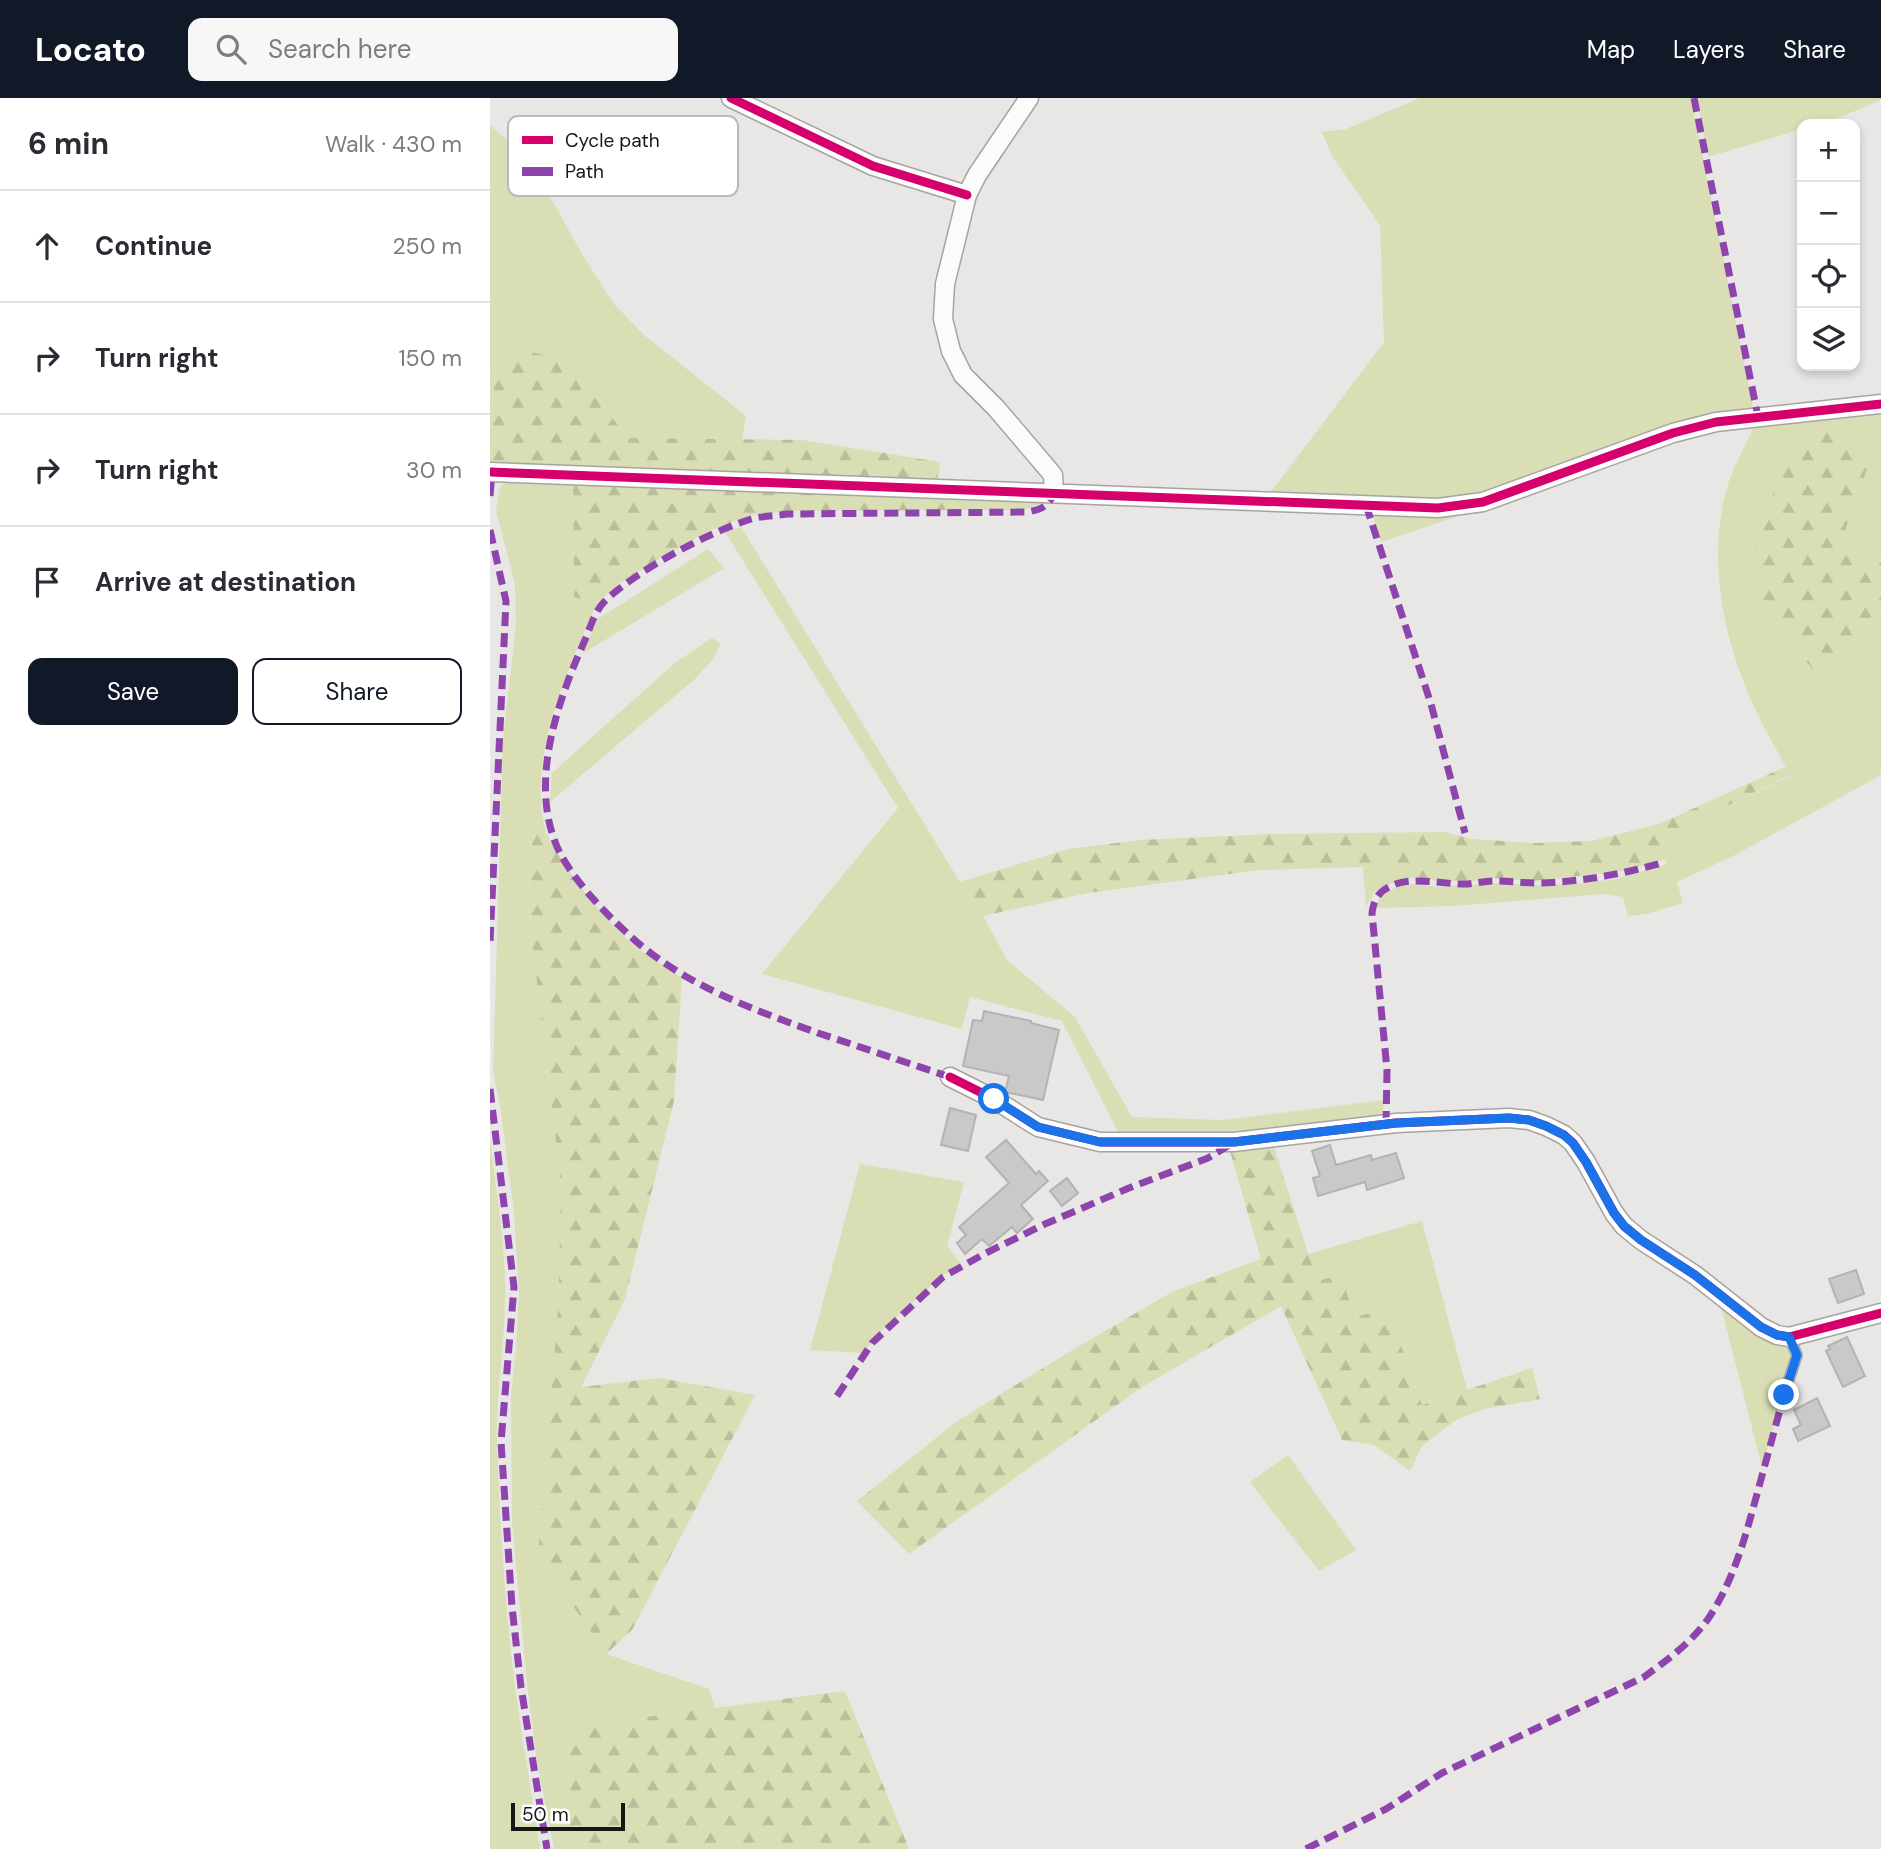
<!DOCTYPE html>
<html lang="en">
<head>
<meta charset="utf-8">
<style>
	body { margin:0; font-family:"DM Sans",sans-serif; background:#f7f7f7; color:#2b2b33 }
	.controls { position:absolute; right:21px; top:21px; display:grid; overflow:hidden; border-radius:14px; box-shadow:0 4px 10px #0003 }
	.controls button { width:63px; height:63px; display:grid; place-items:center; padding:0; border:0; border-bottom:2px solid #e1e1e2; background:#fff; color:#2b2b33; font:35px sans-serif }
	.scale { position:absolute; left:21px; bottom:18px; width:114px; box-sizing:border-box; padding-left:7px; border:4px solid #171615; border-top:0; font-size:19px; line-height:24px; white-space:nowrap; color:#171615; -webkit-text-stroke:5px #fff; paint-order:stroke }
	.stop { position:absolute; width:21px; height:21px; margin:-16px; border:5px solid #1a73e8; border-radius:50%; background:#fff }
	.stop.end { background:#1a73e8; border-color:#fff; box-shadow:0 2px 7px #0008 }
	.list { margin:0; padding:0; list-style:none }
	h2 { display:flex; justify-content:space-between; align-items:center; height:91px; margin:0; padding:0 28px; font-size:30px }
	h2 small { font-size:23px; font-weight:400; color:#7c7c81 }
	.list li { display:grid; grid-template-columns:46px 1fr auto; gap:21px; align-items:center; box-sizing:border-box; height:112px; padding:0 28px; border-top:2px solid #e1e1e2 }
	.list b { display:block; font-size:26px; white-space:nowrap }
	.list em { font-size:23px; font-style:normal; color:#7c7c81 }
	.actions { display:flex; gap:14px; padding:21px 28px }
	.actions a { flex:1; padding:16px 0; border:2px solid #111827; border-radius:14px; text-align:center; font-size:24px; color:#111827 }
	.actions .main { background:#111827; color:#fff }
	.icon { flex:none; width:38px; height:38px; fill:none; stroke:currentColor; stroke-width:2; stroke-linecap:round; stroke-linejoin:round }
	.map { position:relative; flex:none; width:1391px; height:1751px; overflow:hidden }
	header { display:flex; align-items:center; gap:42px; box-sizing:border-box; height:98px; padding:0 35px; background:#111827; color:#fff }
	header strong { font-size:33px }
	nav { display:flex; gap:38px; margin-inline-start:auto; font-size:24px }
	.search { width:490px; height:63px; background:#f7f7f7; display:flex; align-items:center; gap:18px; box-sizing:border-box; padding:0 24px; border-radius:14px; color:#7c7c81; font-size:26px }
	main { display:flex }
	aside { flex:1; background:#fff }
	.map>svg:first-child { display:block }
	.green { fill:#d9deb4 }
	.forest { fill:url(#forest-firs) }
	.building { fill:#cac9c8; stroke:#b4b3b2; stroke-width:2 }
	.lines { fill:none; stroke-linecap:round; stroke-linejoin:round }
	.service-casing { stroke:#a5a4a3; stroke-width:12 }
	.minor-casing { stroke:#a5a4a3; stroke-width:21 }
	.service { stroke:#fcfbfb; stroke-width:9 }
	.minor { stroke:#fcfbfb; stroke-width:18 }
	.quiet { stroke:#8e44ad; stroke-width:7; stroke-dasharray:14 7; stroke-linecap:butt }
	.cycleway-casing { stroke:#fff; stroke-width:13 }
	.cycleway { stroke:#d6006c; stroke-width:9 }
	.route { stroke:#1a73e8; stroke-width:9 }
	.key { fill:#fff; stroke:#b9b9b9; stroke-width:2 }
	.key-label { font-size:19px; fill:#171615 }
</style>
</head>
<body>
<header>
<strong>Locato</strong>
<div class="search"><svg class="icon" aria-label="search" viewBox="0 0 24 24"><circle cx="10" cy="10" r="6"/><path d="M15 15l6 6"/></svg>Search here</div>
<nav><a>Map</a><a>Layers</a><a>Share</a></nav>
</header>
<main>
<aside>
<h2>6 min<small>Walk · 430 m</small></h2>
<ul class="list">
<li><svg class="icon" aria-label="ahead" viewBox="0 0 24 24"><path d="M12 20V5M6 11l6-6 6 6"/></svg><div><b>Continue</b></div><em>250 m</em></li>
<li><svg class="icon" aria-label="right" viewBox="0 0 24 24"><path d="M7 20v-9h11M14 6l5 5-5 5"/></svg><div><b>Turn right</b></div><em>150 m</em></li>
<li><svg class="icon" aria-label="right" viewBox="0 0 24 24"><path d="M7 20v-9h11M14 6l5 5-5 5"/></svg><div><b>Turn right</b></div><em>30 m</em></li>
<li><svg class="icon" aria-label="arrive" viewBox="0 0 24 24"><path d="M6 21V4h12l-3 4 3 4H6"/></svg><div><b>Arrive at destination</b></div></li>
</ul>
<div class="actions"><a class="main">Save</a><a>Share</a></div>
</aside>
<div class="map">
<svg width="1391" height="1751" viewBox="0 0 1391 1751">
	<defs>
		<pattern id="forest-firs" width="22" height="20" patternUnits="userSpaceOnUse" patternTransform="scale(1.75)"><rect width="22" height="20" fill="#d9deb4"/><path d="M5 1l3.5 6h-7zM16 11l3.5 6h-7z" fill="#babe9a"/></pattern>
	</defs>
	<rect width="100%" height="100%" fill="#e8e7e5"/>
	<!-- green -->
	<path class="green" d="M930 0H1201L1264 315 998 399 944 405 778 398 894 244 890 127 842 58 832 34 856 31Z
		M1207 0H1391V2C1366 12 1340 26 1312 26V31L1218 59Z
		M0 27 18 43 51 83 95 161 124 206 154 237 256 318 252 342 139 340 72 260 41 254 6 268 3 301 0 304Z
		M1391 309V456L1349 450 1276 520 1300 544 1325 574 1391 514V677L1245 757 1187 784 1193 805 1156 816 1138 818 1133 799 1113 796 964 808 886 810 890 799 910 787 926 786 946 789 1003 785 1044 787 1082 786 1127 781 1177 766 1175 761 1182 746V735L1300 678C1291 658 1279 640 1270 621 1236 552 1216 469 1236 393 1242 371 1256 346 1266 325Z
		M22 380 83 383 84 499 107 505C77 575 36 657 56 735L43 736 37 800 71 1086 68 1212 116 1556 219 1591 225 1611 80 1629 79 1751H64L47 1663 37 1586 22 1424 21 1297 26 1250 29 1195 24 1114 10 1007 3 974 13 641 26 527 25 486 6 412 10 389Z
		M479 399 550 403V406L535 412H479Z
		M1004 406 891 444 881 412Z
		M251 429 470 784 493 818 517 862 585 919 642 1019 733 1022 894 1002 892 1024 764 1038 631 1040 572 923 480 899 472 931 272 876 408 710 235 434Z
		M218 451 234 470 92 556 108 521Z
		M222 540 231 546 223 561 206 580 60 704 62 675 185 565Z
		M873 769 927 779 909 782 885 793 876 809Z
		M0 1042C6 1094 16 1148 15 1200 15 1250 5 1299 7 1349 10 1429 15 1509 25 1588 32 1642 42 1697 50 1751H0Z
		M370 1066 474 1084 457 1148 471 1166 453 1177 393 1231 373 1255 320 1252Z
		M932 1123 977 1292 932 1307 898 1210 866 1219 850 1177 827 1183 818 1156Z
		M1229 1201 1298 1245 1304 1256 1272 1369Z
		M798 1357 866 1452 829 1473 760 1384Z"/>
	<!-- forest -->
	<path class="forest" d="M40 254 72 260 139 340 312 342 450 364 447 385 0 365V304L3 301 6 268Z
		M1328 330 1382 357 1349 449 1391 456V514L1325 574 1300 544 1276 520 1264 444 1289 381Z
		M83 383 479 399V412L295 413 260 417 217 434 167 462 128 486 107 505 84 499Z
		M1295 669 1300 677 1182 735V746L1175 761 1134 773 1045 783 1002 780 978 784 947 783 873 769 769 772 598 795 493 818 470 784 578 751 651 742 783 736 954 734 982 741 1045 745 1101 743 1169 726Z
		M43 735H56C78 774 102 808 135 839 152 855 172 867 192 880L184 1003 135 1201 91 1289 169 1280 265 1297 142 1532 116 1556 48 1457 68 1212 71 1086 37 800Z
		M782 1043 827 1183 850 1177 866 1219 898 1210 932 1307 1042 1270 1050 1301 995 1311 966 1322 932 1348 920 1373 884 1347 852 1342 791 1208 652 1289 419 1456 367 1403 466 1324 579 1254 682 1194 771 1161 740 1053 750 1047Z
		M355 1593 419 1751H79L80 1629Z"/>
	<!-- building -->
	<path class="building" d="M494 913 541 923V925L569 932 553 1002 515 994 519 978 473 968 483 922 492 923Z
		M460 1010 486 1017 478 1053 451 1047Z
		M516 1042 546 1076 549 1073 558 1083 531 1107 543 1121 527 1135 522 1129 499 1148 492 1141 475 1156 467 1145 476 1137 469 1129 519 1085 496 1059Z
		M840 1047 846 1067 881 1057 882 1062 906 1055 914 1080 877 1092 875 1084 828 1098 823 1080 830 1078 822 1053Z
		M577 1080 588 1095 572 1108 560 1093Z
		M1366 1172 1374 1196 1348 1205 1339 1181Z
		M1357 1239 1375 1278 1353 1289 1336 1253 1340 1251 1338 1248Z
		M1327 1300 1340 1328 1308 1343 1303 1331 1311 1327 1304 1312Z"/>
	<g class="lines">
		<!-- service casing -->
		<g class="service-casing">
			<path id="service" d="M1294 1297 1307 1257 1299 1239"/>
		</g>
		<!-- minor casing -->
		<g class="minor-casing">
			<path id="minor" d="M241 0 383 68 477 97
				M539 0 487 77 477 97 455 186 453 221 461 253 473 277 506 310 563 377 564 395
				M0 374 948 410 993 404 1183 335 1226 324 1391 306
				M460 979 504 1001 548 1029 610 1044H744L906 1025 1019 1020 1039 1022 1056 1028 1074 1037 1083 1045 1096 1064 1124 1115 1134 1128 1151 1142 1205 1177 1271 1229 1287 1237 1299 1239 1391 1215"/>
		</g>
		<!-- service -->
		<use href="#service" class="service"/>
		<!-- minor -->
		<use href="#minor" class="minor"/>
		<!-- quiet -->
		<path class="quiet" d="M1204 0 1267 314 1271 320
			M0 398 2 374
			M876 407 941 606 975 735
			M0 432 16 503 0 844
			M460 979C415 964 370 949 325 934 259 910 190 885 138 836 113 813 75 774 64 741 41 677 69 600 95 542 100 530 105 513 114 504 145 473 219 434 261 421 272 418 285 418 297 416L538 414C552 411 559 408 564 395
			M0 991 24 1189 11 1344 22 1509 31 1589 57 1751
			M896 1027 897 972 882 815C884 800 889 793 903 787 923 778 956 787 978 786 987 785 996 783 1005 783 1019 783 1033 785 1048 785 1091 784 1133 776 1175 764
			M347 1298 382 1245 453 1179 494 1156 555 1126 639 1090 718 1060 741 1046
			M816 1751 896 1711 952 1675 1154 1579C1177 1562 1201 1545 1218 1521 1244 1482 1255 1440 1267 1396 1276 1363 1285 1330 1294 1297"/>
		<!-- cycleway casing -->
		<g class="cycleway-casing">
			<path id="cycleway" d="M241 0 383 68 477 97
				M0 374 948 410 993 404 1183 335 1226 324 1391 306
				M460 979 504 1001 548 1029 610 1044H744L906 1025 1019 1020 1039 1022 1056 1028 1074 1037 1083 1045 1096 1064 1124 1115 1134 1128 1151 1142 1205 1177 1271 1229 1287 1237 1299 1239 1391 1215"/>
		</g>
		<!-- cycleway -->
		<use href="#cycleway" class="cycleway"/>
	</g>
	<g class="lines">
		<!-- route -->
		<path class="route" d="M504 1001 548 1029 610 1044H744L906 1025 1019 1020 1039 1022 1056 1028 1074 1037 1083 1045 1096 1064 1124 1115 1134 1128 1151 1142 1205 1177 1271 1229 1287 1237 1299 1239 1307 1257 1294 1297"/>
	</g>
	<!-- legend -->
	<rect x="18" y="18" width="230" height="80" rx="10" class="key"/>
	<rect x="32" y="38" width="31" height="8" fill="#d6006c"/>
	<rect x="32" y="69" width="31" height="9" fill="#8e44ad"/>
	<g class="key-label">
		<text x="75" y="49">Cycle path</text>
		<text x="75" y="80">Path</text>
	</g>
</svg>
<div class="controls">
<button>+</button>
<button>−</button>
<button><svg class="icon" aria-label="locate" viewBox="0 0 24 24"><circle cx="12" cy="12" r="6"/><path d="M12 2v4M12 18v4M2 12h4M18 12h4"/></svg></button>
<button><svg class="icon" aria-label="layers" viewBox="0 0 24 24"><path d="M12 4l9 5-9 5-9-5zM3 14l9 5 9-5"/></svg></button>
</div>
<div class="scale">50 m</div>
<div class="stop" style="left:504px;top:1001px"></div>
<div class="stop end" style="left:1294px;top:1297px"></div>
</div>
</main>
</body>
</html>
